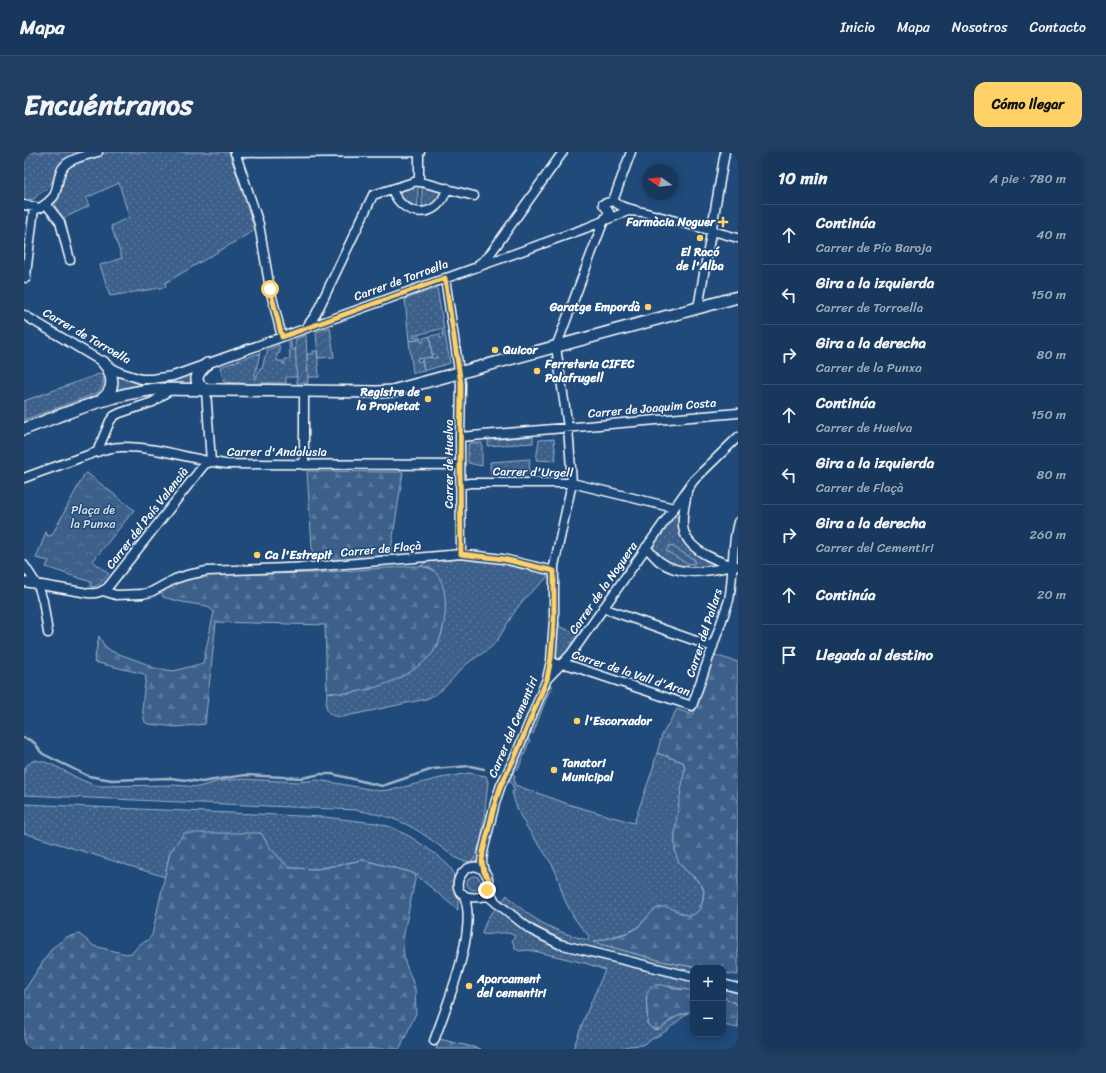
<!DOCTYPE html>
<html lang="es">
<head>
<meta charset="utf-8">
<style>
	body { margin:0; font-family:Sriracha,sans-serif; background:#203f62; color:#f1f3f6 }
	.controls { position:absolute; right:12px; bottom:12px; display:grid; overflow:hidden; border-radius:8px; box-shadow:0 2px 10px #0003 }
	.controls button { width:36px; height:36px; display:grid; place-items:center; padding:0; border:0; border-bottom:1px solid #365272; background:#17385c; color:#f1f3f6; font:20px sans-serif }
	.compass { position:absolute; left:618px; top:12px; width:36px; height:36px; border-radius:50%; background:#17385c; box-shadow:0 2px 10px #0003; rotate:284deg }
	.stop { position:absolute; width:12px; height:12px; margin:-9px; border:3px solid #ffd166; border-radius:50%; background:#fff }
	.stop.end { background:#ffd166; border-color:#fff; box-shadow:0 1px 4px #0008 }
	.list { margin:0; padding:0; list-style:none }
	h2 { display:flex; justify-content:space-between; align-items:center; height:52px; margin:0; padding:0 16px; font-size:17px }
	h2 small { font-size:13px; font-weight:400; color:#9eacbb }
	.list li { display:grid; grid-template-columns:26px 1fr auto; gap:12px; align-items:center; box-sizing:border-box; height:60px; padding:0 16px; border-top:1px solid #365272 }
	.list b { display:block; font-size:15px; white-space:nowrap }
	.list p { margin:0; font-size:13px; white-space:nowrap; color:#9eacbb }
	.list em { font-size:13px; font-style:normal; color:#9eacbb }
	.icon { flex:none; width:22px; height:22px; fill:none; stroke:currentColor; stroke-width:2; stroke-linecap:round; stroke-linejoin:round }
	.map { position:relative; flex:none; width:714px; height:897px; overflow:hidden; border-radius:12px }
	header { display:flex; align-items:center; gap:24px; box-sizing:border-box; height:56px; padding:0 20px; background:#17385c; border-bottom:1px solid #365272 }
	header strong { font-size:19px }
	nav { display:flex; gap:22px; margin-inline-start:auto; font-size:14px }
	.intro { display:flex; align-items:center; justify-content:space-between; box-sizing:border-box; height:96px; padding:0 24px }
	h1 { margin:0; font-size:28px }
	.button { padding:10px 18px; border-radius:12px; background:#ffd166; color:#111; font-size:14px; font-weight:700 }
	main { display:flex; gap:24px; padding:0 24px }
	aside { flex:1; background:#17385c; border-radius:12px; box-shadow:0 2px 10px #0003 }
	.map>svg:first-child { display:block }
	.grass { fill:url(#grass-dots); stroke:#9eb0c5 }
	.forest { fill:url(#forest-firs); stroke:#9eb0c5 }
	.cemetery { fill:url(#cemetery-stones); stroke:#9eb0c5 }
	.park { fill:url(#park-crowns); stroke:#9eb0c5 }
	.garden { fill:url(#garden-furrows); stroke:#9eb0c5 }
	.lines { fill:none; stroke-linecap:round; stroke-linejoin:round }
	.stream { stroke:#a3b5c8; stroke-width:2.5 }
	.street-casing { stroke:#fff; stroke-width:11 }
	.secondary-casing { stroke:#fff; stroke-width:14 }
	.street { stroke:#1f4a7a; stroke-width:8 }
	.secondary { stroke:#1f4a7a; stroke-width:11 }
	.route { stroke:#ffd166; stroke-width:5 }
	.poi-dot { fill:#ffd166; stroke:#1f4a7a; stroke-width:1.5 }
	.labels { text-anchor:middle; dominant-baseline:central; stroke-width:3; stroke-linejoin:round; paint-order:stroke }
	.poi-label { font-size:12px; font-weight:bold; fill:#fff; stroke:#1f4a7a; text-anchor:start }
	.street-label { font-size:12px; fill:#fff; stroke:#1f4a7a }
	.park-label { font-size:12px; fill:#d8dfe8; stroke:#1f4a7a }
</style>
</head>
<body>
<header>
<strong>Mapa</strong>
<nav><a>Inicio</a><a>Mapa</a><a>Nosotros</a><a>Contacto</a></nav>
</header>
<div class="intro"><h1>Encuéntranos</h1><a class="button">Cómo llegar</a></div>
<main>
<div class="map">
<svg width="714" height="897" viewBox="0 0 714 897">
	<defs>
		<pattern id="grass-dots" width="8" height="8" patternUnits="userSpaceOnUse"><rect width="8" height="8" fill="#3c618b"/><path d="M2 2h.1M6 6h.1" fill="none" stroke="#59799c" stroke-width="1.8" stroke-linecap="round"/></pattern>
		<pattern id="forest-firs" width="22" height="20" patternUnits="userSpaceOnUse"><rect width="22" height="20" fill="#3c618b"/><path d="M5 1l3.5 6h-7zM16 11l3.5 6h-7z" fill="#59799c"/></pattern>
		<pattern id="cemetery-stones" width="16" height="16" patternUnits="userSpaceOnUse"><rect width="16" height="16" fill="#3c618b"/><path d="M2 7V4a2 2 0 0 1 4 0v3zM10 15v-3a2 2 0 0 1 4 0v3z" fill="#59799c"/></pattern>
		<pattern id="park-crowns" width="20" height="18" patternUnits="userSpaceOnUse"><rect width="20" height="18" fill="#3c618b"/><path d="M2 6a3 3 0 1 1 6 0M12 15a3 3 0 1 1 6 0" fill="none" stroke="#59799c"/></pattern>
		<pattern id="garden-furrows" width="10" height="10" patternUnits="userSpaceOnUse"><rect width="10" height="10" fill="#3c618b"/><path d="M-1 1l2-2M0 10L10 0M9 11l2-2" fill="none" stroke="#59799c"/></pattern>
	</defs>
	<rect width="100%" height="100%" fill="#1f4a7a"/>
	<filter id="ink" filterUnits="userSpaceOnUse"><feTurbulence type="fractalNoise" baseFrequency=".025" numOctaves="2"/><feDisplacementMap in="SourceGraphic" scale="8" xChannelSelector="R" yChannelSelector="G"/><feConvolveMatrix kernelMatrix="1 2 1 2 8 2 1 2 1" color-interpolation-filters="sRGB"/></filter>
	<g filter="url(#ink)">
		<!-- grass -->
		<path class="grass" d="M0 0H63L35 15 28 30 22 38 16 41 10 47 0 48Z
			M84 0H205L231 78 141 131 142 135 86 144 76 113 98 106 87 74 105 65 95 31 62 46 65 54 38 67C24 50 33 34 39 16Z
			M392 33 394 34V52L392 55 381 51 373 40 374 39Z
			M398 34 416 38 417 40 414 47 403 55 398 54Z
			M413 136 426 211 400 219 398 206 408 205V206H413L411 202H408L406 184 416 182V187L419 186 418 178 416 177 389 184 390 186 394 185 395 188 385 189 381 147Z
			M267 189 268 198 272 197 273 225H262V231H237L232 232 200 230 196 215 236 201 230 227H231L232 224H233L236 216 238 217 241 204 243 203V198L255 193 256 201 253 202V209H259V212H261V207H266L265 190Z
			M289 199H293L295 225H284L283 202H289Z
			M78 221C81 230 79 235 73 241L0 268V249Z
			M170 221 166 232C140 232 114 233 89 239L90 222C118 234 142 231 170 221Z
			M509 284V291L464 294V288Z
			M530 287 532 309 512 308 515 288Z
			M445 291H458V314L444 311V294Z
			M506 307 505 320 467 323 466 310Z
			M652 364 655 367C654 395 670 401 692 411V414C674 417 637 416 629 396L631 390 648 366Z
			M442 407H465L522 421 524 424C521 429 517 431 513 435 506 440 499 448 494 455 486 466 480 478 473 489 465 499 453 504 444 511 428 524 423 539 402 547L318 565C299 564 302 555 303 540L324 541 355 534 382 522 413 495 419 477 411 420 404 415 396 414 404 409Z
			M532 470H535L536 475 553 481 556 477 559 478 538 506 535 507 532 505Z
			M525 532 529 536 524 542 509 582 506 580Z
			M503 586 506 588 494 618 490 615Z
			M633 601 659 610 661 616 651 683V696L658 715 676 731 680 739 678 752 673 761 665 764 657 762 648 757 630 758 616 773 608 779 570 790 638 809 675 816H669V820L558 794C527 785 502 771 478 749L483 743C505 767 533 781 564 788L565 784C553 772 545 759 539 743 536 734 534 724 530 716 515 689 494 671 488 639H491L485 627 488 620 491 624 490 628 491 633 547 653 610 671 628 619Z
			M10 608C34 610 52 630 76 634L150 633 174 635 196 629 218 627 275 630 294 628 356 639 371 637 417 626 445 621 462 624 464 630 458 686 450 708C440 712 433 707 425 701 410 690 394 677 377 670 363 664 347 661 332 658L0 643V618L3 613Z
			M0 652 300 665 352 671 367 675 387 685 413 703 425 714 429 720 431 734 434 742V758L392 723 386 720 339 708 293 717 265 716 246 696 237 681 146 700 141 725 0 681Z
			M443 731a7 7 0 1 1 14 0a7 7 0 1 1-14 0Z
			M472 756 498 777 525 792 570 806 669 830V839C661 836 653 837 645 834L623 847C621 855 625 863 623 871 632 886 641 872 650 866 655 863 660 862 665 860L642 879 618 893 605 894 596 897H549L562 862 581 818 564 812 510 799 503 798 495 799 491 796 488 788 491 784C481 777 469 784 458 782V780L463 767Z
			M699 837 714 841V854L711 851 699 845Z"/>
		<!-- forest -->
		<path class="forest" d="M283 319 379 320 366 404 289 410Z
			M387 414C395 414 403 414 410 419 429 435 422 488 406 504 386 525 352 538 324 541 317 541 310 541 303 540L301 473 192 470 181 572 153 575 124 572 121 570C116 556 120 539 122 525L120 522 70 510 75 484 80 493 87 499 120 511 130 516 150 519 179 511 190 460 183 454 158 450 139 445 138 442 143 436 154 429 179 423 292 421Z
			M690 503 714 510V823L699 821V816H675L638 809 569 790C584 786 602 784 615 774 622 769 627 756 638 755 650 753 660 769 672 761 676 758 678 752 679 748 679 745 680 741 680 739 678 726 657 720 653 706 646 688 658 636 661 616L659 610 633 601 638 583 653 557 669 563Z
			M160 681H237L246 696 265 716 293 717 339 708 386 720 392 723 380 781 379 796 381 810 391 836 392 861 376 897H0V839L28 796 43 785 55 782 70 794 102 802 108 801 116 792 124 788 128 783 146 700Z
			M630 833C639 832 645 835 653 837 659 838 663 837 669 839V859C664 860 653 864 648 867 640 873 632 885 623 871 626 858 616 841 630 833Z
			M699 845 711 851 714 854V876L699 873Z"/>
		<!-- cemetery -->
		<path class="cemetery" d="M415 887 420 888 457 897H412Z"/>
		<!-- park -->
		<path class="park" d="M61 321H63L110 358 69 409 85 422C79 428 76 435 67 435V430L22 415 25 409 12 406 22 380 24 384 28 383Z
			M646 393 671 408 670 412 662 411 642 399Z"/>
		<!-- garden -->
		<path class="garden" d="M306 175 310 205 294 206 292 180Z
			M282 183 284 231H273L271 188Z
			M406 184 408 205 393 207 394 210 398 209 400 219 389 221 385 189 395 188 394 185H396L397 190H399V186Z"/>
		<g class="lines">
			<!-- stream -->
			<path class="stream" d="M0 586C17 591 10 595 19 602L64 624 88 628 146 626 178 630 221 623 278 626 297 622H308L358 634 409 617 446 614 460 617"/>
			<!-- street casing -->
			<g class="street-casing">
				<path id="street" d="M211 0 235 72 246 137 258 185
					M395 0V30
					M211 1 396 0
					M368 37C378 66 415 69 423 36
					M589 49 607 0
					M22 52 36 70 46 108
					M0 53 16 56C21 53 26 49 30 44 35 34 33 20 42 12 51 5 64 3 74 0
					M455 112 464 105 539 0
					M2 126 3 114 10 56
					M421 126 437 232 436 285 437 402
					M674 156 701 0
					M0 163 95 220 117 227H128L149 224 562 76 604 59 619 60 714 86
					M282 176 292 162 349 43 393 29 450 44
					M436 285 714 261
					M73 300 86 269 90 264 96 261 129 250 147 237
					M280 313V239
					M0 326C18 319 37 313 55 306 68 302 82 295 97 295 132 294 168 308 203 312L436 313
					M436 333 446 331H548L650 356
					M663 341C657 371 653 388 684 404 692 408 704 413 713 414
					M622 395C626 400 631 405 635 409 658 426 684 419 709 414
					M0 413 15 436 19 449 24 481
					M0 430 64 441C73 442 77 440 84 435L176 318 181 312 187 310 182 238
					M79 439 92 443 118 442 127 440 151 427 163 423 183 419 287 415 437 402 479 407 530 419
					M579 456 689 495
					M527 509 533 512 545 513 668 554 705 448C710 423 707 395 714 370
					M524 526 547 502 670 328 714 285
					M460 720 458 710 459 700 471 651 477 633 491 605 523 527 527 509 530 468V414L548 331 544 275 532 195 580 68 585 60 579 52 589 49 597 54 611 58
					M472 751C469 746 466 740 465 734 464 730 465 726 462 722 446 698 418 739 445 745 451 746 458 745 464 744L507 778 535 792 669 825
					M699 832 714 836
					M410 889C422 855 456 774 439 742"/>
			</g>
			<!-- secondary casing -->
			<g class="secondary-casing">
				<path id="secondary" d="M182 238C167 230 173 221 183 212
					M77 248C92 238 90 222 79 210
					M0 277C43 261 86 242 133 237L353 240 368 239 714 145"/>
			</g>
			<!-- street -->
			<use href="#street" class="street"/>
			<!-- secondary -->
			<use href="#secondary" class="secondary"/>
		</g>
	</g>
	<g class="lines" filter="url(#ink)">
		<!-- route -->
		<path class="route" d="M246 137 258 185 421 126 437 232 436 313 437 402 479 407 530 419V468L527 506 523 527 491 605 477 633 471 651 459 700 458 710 460 720 465 727V733L463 738"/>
	</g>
	<!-- markers -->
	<g class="poi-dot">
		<path d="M697 64h4v4h4v4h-4v4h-4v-4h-4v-4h4z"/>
		<circle cx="676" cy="86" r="4"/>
		<circle cx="624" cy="155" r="4"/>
		<circle cx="471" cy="198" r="4"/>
		<circle cx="513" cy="219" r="4"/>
		<circle cx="404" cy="247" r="4"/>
		<circle cx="233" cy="403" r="4"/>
		<circle cx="553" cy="569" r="4"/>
		<circle cx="530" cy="618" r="4"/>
		<circle cx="445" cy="834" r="4"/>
	</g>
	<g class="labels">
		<!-- poi labels -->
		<g class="poi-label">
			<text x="691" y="70" text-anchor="end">Farmàcia Noguer</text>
			<text x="676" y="100" text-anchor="middle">El Racó<tspan x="676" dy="14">de l'Alba</tspan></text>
			<text x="616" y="155" text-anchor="end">Garatge Empordà</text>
			<text x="479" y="198">Quicor</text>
			<text x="521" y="212">Ferreteria CIFEC<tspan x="521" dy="14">Palafrugell</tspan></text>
			<text x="396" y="240" text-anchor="end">Registre de<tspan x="396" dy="14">la Propietat</tspan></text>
			<text x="241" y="403">Ca l'Estrepit</text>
			<text x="561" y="569">l'Escorxador</text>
			<text x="538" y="611">Tanatori<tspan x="538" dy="14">Municipal</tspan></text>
			<text x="453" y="827">Aparcament<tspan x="453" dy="14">del cementiri</tspan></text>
		</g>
		<!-- street labels -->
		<g class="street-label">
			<text transform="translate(377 128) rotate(-20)">Carrer de Torroella</text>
			<text transform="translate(63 184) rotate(30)">Carrer de Torroella</text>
			<text transform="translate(628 256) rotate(-5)">Carrer de Joaquim Costa</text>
			<text x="253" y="300">Carrer d'Andalusia</text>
			<text transform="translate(425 312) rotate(-90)">Carrer de Huelva</text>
			<text transform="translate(509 320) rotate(1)">Carrer d'Urgell</text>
			<text transform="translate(123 366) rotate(-52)">Carrer del País Valencià</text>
			<text transform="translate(357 397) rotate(-5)">Carrer de Flaçà</text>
			<text transform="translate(579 436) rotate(-55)">Carrer de la Noguera</text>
			<text transform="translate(680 481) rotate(-72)">Carrer del Pallars</text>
			<text transform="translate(607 521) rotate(18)">Carrer de la Vall d'Aran</text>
			<text transform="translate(489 575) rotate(-67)">Carrer del Cementiri</text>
		</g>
		<!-- park labels -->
		<g class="park-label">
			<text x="69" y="358">Plaça de<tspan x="69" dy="14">la Punxa</tspan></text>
		</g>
	</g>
</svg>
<div class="controls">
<button>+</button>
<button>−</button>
</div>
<svg class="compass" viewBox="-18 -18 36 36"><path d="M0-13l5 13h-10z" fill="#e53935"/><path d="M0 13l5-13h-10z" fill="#9eacbb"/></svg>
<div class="stop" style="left:246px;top:137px"></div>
<div class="stop end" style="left:463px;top:738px"></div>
</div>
<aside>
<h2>10 min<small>A pie · 780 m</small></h2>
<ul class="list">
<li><svg class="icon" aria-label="ahead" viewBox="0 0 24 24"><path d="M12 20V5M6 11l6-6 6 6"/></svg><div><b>Continúa</b><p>Carrer de Pío Baroja</p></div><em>40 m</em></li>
<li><svg class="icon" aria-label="left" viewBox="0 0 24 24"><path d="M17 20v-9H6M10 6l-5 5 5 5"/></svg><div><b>Gira a la izquierda</b><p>Carrer de Torroella</p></div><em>150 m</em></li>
<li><svg class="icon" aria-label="right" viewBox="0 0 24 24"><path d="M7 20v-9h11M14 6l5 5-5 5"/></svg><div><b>Gira a la derecha</b><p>Carrer de la Punxa</p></div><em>80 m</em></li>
<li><svg class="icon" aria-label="ahead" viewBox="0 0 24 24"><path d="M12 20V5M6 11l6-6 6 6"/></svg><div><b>Continúa</b><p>Carrer de Huelva</p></div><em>150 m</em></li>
<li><svg class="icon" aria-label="left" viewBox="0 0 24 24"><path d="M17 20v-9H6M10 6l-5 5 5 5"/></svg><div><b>Gira a la izquierda</b><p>Carrer de Flaçà</p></div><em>80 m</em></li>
<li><svg class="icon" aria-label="right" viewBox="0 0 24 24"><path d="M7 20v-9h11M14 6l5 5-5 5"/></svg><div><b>Gira a la derecha</b><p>Carrer del Cementiri</p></div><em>260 m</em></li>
<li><svg class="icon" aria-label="ahead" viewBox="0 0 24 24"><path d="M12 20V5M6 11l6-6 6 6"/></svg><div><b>Continúa</b></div><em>20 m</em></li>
<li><svg class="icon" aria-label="arrive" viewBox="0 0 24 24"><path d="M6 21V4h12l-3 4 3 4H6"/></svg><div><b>Llegada al destino</b></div></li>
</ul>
</aside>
</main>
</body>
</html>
